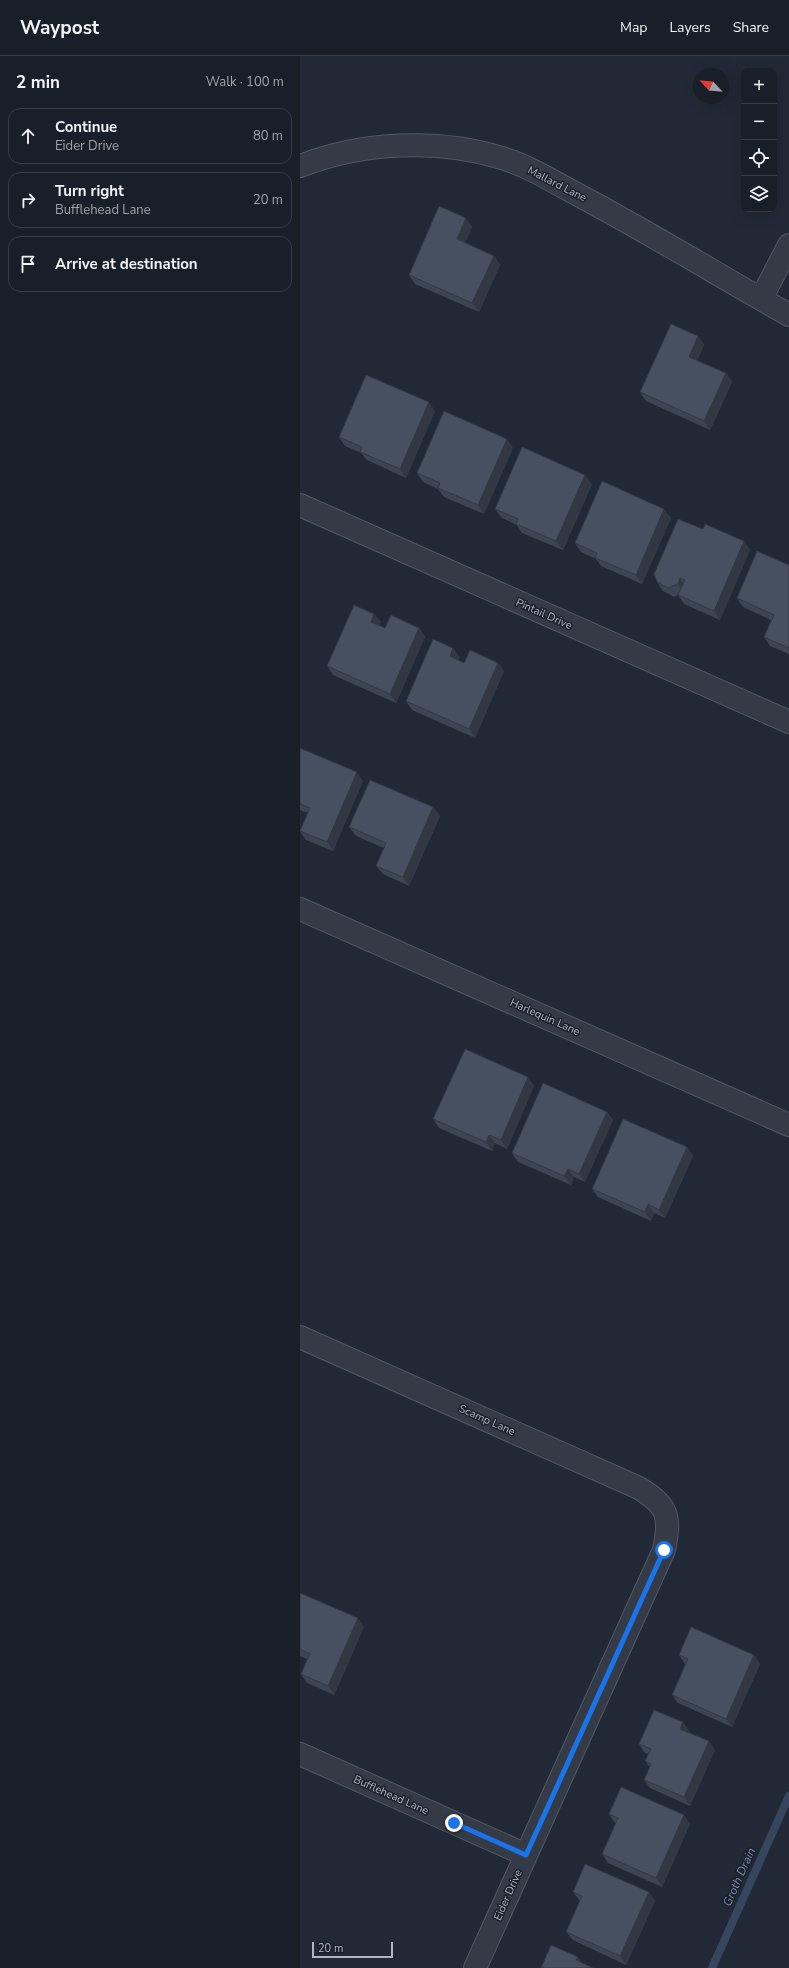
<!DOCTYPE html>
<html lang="en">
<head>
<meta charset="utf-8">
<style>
	body { margin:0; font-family:"Nunito Sans",sans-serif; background:#222730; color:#f1f3f6 }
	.controls { position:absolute; right:12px; top:12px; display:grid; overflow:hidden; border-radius:8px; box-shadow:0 4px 16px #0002 }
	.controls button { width:36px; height:36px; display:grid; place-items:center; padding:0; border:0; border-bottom:1px solid #373d45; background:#191f28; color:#f1f3f6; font:20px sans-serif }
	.compass { position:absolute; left:393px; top:12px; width:36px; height:36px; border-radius:50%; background:#191f28; box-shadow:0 4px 16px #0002; rotate:296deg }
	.scale { position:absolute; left:12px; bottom:10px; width:81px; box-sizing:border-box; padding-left:4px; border:2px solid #afb5c3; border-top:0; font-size:11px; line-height:14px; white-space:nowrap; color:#afb5c3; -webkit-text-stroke:3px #1a202b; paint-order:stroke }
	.stop { position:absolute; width:12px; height:12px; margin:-9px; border:3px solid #1a73e8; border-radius:50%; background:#fff }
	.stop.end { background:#1a73e8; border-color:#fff; box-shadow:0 1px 4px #0008 }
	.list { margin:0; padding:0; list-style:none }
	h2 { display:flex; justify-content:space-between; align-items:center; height:52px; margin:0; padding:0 16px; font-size:17px }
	h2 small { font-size:13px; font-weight:400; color:#9fa2a8 }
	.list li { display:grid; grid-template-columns:26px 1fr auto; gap:12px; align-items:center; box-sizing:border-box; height:56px; margin:0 8px 8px; padding:0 8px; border:1px solid #373d45; border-radius:12px }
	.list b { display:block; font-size:15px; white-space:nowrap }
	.list p { margin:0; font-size:13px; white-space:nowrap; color:#9fa2a8 }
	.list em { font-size:13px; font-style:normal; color:#9fa2a8 }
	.icon { flex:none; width:22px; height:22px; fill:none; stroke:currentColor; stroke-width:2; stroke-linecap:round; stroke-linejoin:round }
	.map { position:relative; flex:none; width:489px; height:1912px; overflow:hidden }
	header { display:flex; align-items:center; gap:24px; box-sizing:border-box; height:56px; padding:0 20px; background:#191f28; border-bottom:1px solid #373d45 }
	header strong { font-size:19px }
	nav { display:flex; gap:22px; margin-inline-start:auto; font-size:14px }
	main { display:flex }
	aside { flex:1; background:#191f28 }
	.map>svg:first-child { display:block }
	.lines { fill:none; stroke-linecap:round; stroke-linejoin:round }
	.stream { stroke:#37465e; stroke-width:8 }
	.minor-casing { stroke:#525864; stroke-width:24 }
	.minor { stroke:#343b47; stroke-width:22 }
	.wall { fill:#3d4553 }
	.shaded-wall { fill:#323843 }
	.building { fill:#475060; stroke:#323843 }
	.route { stroke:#1a73e8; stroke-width:5 }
	.labels { text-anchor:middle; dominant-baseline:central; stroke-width:3; stroke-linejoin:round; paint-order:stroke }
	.street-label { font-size:11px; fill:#afb5c3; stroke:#1a202b }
	.water-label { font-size:12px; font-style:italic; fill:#788baa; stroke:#1a202b }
</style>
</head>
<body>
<header>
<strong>Waypost</strong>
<nav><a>Map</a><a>Layers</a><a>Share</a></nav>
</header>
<main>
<aside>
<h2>2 min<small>Walk · 100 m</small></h2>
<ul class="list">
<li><svg class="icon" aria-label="ahead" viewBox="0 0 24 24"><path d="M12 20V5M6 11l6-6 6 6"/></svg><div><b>Continue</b><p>Eider Drive</p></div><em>80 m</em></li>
<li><svg class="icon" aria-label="right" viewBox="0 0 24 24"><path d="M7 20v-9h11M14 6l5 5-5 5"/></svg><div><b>Turn right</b><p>Bufflehead Lane</p></div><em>20 m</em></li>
<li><svg class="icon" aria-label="arrive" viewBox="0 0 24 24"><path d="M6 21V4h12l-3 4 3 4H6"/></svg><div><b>Arrive at destination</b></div></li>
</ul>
</aside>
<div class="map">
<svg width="489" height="1912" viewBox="0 0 489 1912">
	<rect width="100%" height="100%" fill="#212936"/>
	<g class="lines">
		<!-- stream -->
		<path class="stream" d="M412 1912 489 1740"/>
		<!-- minor casing -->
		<g class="minor-casing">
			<path id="minor" d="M0 110C62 86 138 82 202 102 231 111 257 128 284 142 353 179 420 220 489 259
				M461 243 489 189
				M0 449 489 666
				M0 853 489 1069
				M0 1281 339 1432C368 1450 371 1460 364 1494L175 1912
				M0 1698 226 1799"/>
		</g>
		<!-- minor -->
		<use href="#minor" class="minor"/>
	</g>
	<!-- wall -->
	<path class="wall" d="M166 162 172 171 165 187 194 200 200 209 179 256 115 228 109 219Z
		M398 280 404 289 397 305 426 317 432 326 410 374 346 345 340 336Z
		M135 355 106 422 67 404 61 397 45 390 39 381Z
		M213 392 184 458 144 441 138 433 123 426 117 417Z
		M292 428 263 494 222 477 217 469 202 462 195 453Z
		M371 462 342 528 301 510 296 503 281 496 275 487Z
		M403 473 444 485 450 494 420 564 384 548 378 539 374 541 363 535 357 526Z
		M489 509V598L470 590 464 581 471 564 443 551 437 542Z
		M74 558 81 566 79 569 85 572H119L125 581 96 647 33 619 27 610Z
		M160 601 158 604 164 607H198L204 615 175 682 112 654 106 645Z
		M0 692 63 725 33 795 6 784 0 775 8 757 0 754Z
		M133 751 140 760 109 830 83 818 76 810 84 792 56 780 49 771Z
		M234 1030 207 1093 195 1087 192 1095 139 1072 133 1063Z
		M307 1056 313 1064 285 1126 274 1121 271 1129 218 1106 212 1097Z
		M387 1091 393 1100 365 1162 354 1157 351 1165 298 1141 292 1133Z
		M0 1537 64 1571 34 1639 7 1627 1 1618 7 1603 0 1600Z
		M379 1599H454L460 1608 432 1671 378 1647 372 1639 385 1608Z
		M389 1675 388 1676 415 1694 390 1750 350 1732 344 1724 350 1711 345 1705 349 1698 345 1697 339 1688Z
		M309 1758 390 1768 362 1831 308 1807 302 1798 316 1767H315Z
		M273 1836H349L355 1845 326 1909 273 1884 266 1876 280 1845Z"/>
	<!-- shaded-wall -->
	<path class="shaded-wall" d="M166 162 172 171 163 192 157 183Z
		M194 200 200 209 179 256 172 247Z
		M398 280 404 289 395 310 389 301Z
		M426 317 432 326 410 374 404 365Z
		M129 346 135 355 106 422 100 413Z
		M207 383 213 392 184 458 178 449Z
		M285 419 292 428 263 494 256 485Z
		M364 453 371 462 342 528 336 519Z
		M444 485 450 494 420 564 414 555Z
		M380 522 386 531 384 537 378 528Z
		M74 558 81 566 77 575 71 566Z
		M119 572 125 581 96 647 90 638Z
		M153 592 160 601 156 609 150 600Z
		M198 607 204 615 175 682 169 673Z
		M57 716 63 725 33 795 27 786Z
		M133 751 140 760 109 830 103 821Z
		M228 1021 234 1030 207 1093 201 1084Z
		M307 1056 313 1064 285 1126 279 1118Z
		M189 1079 195 1087 192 1095 186 1086Z
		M387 1091 393 1100 365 1162 359 1154Z
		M268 1113 274 1121 271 1129 264 1120Z
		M348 1148 354 1157 351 1165 345 1156Z
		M58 1562 64 1571 34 1639 28 1630Z
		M454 1599 460 1608 432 1671 426 1663Z
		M383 1666 389 1675 386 1681 380 1673Z
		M409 1685 415 1694 390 1750 384 1741Z
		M384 1759 390 1768 362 1831 356 1822Z
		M349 1836 355 1845 326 1909 320 1900Z
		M278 1901 284 1910 276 1904Z"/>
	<!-- building -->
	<path class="building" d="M139 150 166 162 157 183 194 200 172 247 109 219Z
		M371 268 398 280 389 301 426 317 404 365 340 336Z
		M66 319 129 346 100 413 60 396 62 391 39 381Z
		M144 355 207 383 178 449 138 432 140 427 117 417Z
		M222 391 285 419 256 485 216 468 218 463 195 453Z
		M302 425 364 453 336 519 295 502 297 497 275 487Z
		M378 463 403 473 405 468 444 485 414 555 378 539 385 524 380 522 378 528 368 532 357 526 354 518Z
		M457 495 489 509V592L464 581 474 559 437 542Z
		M54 549 74 558 71 566 85 572 91 559 119 572 90 638 27 610Z
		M133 583 153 592 150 600 164 607 170 594 198 607 169 673 106 645Z
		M0 692 57 716 27 786 0 775 10 752 0 748Z
		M70 724 133 751 103 821 76 810 86 787 49 771Z
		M165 993 228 1021 201 1084 189 1079 186 1086 133 1063Z
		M243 1027 307 1056 279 1118 268 1113 264 1120 212 1097Z
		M323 1063 387 1091 359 1154 348 1148 345 1156 292 1133Z
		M0 1537 58 1562 28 1630 1 1618 10 1598 0 1593Z
		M391 1571 454 1599 426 1663 372 1639 388 1603 379 1599Z
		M354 1654 383 1666 380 1673 409 1685 384 1741 344 1724 351 1708 345 1705 351 1693 339 1688Z
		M321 1731 384 1759 356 1822 302 1798 318 1762 309 1758Z
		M285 1808 349 1836 320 1900 266 1876 282 1840 273 1836Z
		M251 1889 278 1901 276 1904 293 1912H241Z"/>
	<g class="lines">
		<!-- route -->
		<path class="route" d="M154 1767 226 1799 364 1494"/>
	</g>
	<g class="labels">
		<!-- street labels -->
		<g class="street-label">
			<text transform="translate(257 128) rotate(27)">Mallard Lane</text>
			<text transform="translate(244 558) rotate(24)">Pintail Drive</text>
			<text transform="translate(245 961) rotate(24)">Harlequin Lane</text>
			<text transform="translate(187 1364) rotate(24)">Scamp Lane</text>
			<text transform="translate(91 1739) rotate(24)">Bufflehead Lane</text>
			<text transform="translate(208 1839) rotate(-66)">Eider Drive</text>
		</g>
		<!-- water labels -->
		<g class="water-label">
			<text transform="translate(439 1821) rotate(-66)">Groth Drain</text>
		</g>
	</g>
</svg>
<div class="controls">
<button>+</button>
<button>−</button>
<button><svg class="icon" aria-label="locate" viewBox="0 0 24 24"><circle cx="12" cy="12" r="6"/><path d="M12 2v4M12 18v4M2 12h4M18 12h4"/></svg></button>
<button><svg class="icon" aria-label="layers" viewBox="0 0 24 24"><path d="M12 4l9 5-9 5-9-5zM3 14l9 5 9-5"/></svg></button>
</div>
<svg class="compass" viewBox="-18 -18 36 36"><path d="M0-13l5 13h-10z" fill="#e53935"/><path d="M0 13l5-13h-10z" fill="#9fa2a8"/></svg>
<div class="scale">20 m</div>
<div class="stop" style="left:364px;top:1494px"></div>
<div class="stop end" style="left:154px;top:1767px"></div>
</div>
</main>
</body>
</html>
